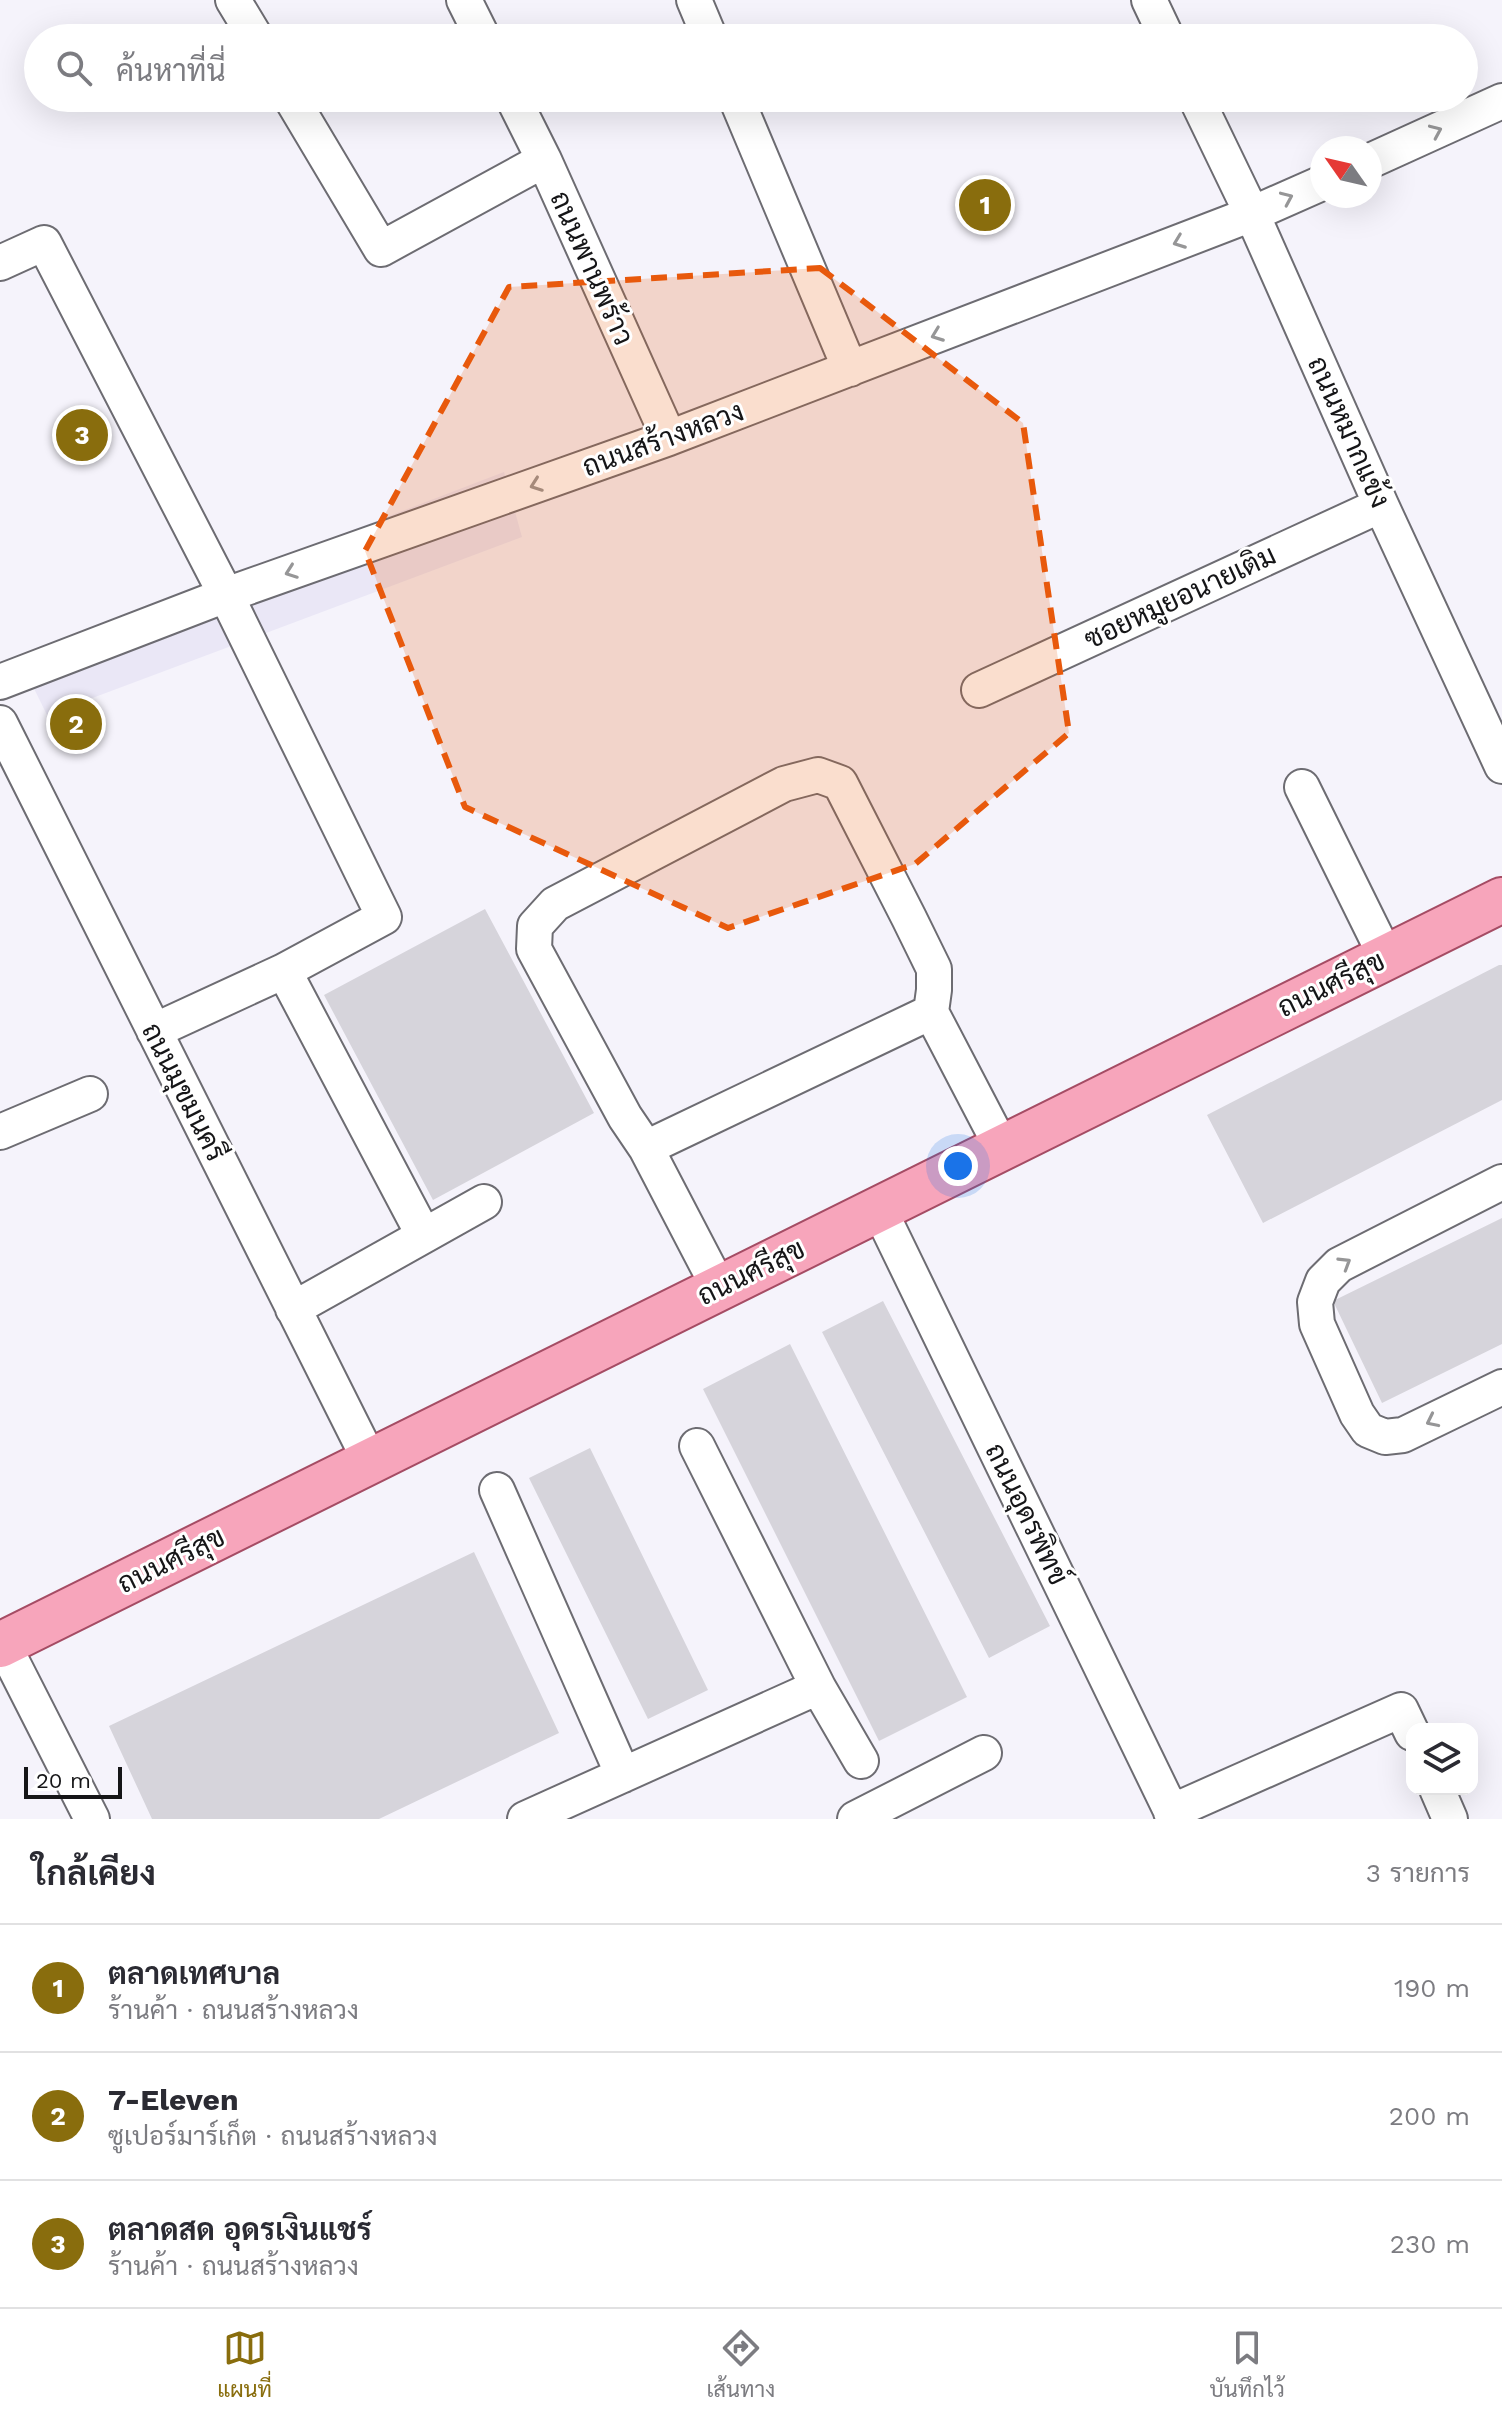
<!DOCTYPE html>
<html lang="th">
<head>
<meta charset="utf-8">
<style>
	body { margin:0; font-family:"Work Sans",Sarabun,sans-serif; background:#f7f7f7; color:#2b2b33 }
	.controls { position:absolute; right:24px; bottom:24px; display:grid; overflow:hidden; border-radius:16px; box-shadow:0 8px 32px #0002 }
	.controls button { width:72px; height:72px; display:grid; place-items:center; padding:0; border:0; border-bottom:2px solid #e1e1e2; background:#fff; color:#2b2b33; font:40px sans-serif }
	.compass { position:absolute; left:1310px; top:136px; width:72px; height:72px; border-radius:50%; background:#fff; box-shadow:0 8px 32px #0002; rotate:304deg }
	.scale { position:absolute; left:24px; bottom:20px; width:98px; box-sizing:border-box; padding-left:8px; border:4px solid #151517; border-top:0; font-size:22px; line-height:28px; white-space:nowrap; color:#151517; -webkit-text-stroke:6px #fff; paint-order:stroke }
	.you { position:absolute; left:958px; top:1166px; width:28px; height:28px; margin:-20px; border:6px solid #fff; border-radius:50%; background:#1a73e8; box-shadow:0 0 0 12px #1a73e833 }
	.badge { display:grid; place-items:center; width:52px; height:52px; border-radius:50%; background:#896d0d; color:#fff; font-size:26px; font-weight:700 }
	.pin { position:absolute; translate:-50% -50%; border:4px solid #fff; box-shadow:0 2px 8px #0006 }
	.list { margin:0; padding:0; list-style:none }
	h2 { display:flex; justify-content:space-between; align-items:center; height:104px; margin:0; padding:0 32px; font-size:34px }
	h2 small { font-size:26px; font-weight:400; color:#7c7c81 }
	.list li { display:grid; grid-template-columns:52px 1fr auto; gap:24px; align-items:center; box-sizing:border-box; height:128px; padding:0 32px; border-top:2px solid #e1e1e2 }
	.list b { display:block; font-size:30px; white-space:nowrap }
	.list p { margin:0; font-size:26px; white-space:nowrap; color:#7c7c81 }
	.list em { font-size:26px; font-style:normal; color:#7c7c81 }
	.icon { flex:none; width:44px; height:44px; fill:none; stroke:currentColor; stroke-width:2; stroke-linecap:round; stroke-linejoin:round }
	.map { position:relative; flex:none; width:1502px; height:1819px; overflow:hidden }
	.search { position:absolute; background:#fff; box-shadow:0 8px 32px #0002; left:24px; right:24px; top:24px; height:88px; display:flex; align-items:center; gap:20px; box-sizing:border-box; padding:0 28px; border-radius:44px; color:#7c7c81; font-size:30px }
	.sheet { height:488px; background:#fff }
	nav { display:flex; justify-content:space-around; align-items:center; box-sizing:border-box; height:112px; border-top:2px solid #e1e1e2; background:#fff; font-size:22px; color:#7c7c81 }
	nav a { display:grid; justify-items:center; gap:4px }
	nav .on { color:#896d0d }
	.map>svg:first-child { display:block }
	.built { fill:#eae7f6 }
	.building { fill:#d6d4db }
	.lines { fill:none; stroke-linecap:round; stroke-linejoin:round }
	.minor-casing { stroke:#6d6c72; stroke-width:38 }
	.major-casing { stroke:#a54c64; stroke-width:48 }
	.minor { stroke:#fff; stroke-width:34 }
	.major { stroke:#f7a5bb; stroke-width:44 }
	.oneway { stroke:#969697 }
	.marked { fill:#e8590c; fill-opacity:0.2; stroke:#e8590c; stroke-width:6; stroke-dasharray:16 10; stroke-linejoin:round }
	.labels { text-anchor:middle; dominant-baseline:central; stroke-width:6; stroke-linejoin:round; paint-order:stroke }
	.street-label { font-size:28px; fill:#151517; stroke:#fff }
</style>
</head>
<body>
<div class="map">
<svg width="1502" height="1819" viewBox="0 0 1502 1819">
	<rect width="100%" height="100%" fill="#f5f3fb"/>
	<!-- built -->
	<path class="built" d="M504 472 522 537 47 715 19 658Z"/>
	<!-- building -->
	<path class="building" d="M485 909 594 1113 433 1200 324 995Z
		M1499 965H1502V1100L1263 1223 1207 1115Z
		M1502 1218V1344L1382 1403 1333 1301Z
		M883 1301 1050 1626 989 1658 822 1332Z
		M790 1344 967 1697 879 1741 703 1389Z
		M590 1448 708 1690 648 1719 529 1478Z
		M474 1552 559 1733 379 1819H152L109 1726Z"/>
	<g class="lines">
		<!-- minor casing -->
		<g class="minor-casing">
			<path id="minor" d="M233 0 256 38
				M464 0 483 38
				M694 0 710 38
				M1149 0 1167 38
				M291 98 381 249 544 160
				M513 98 544 160 669 438
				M736 98 850 369
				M1196 98 1252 214 1381 505 1502 766
				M1370 161 1502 101
				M0 263 44 243 226 595 384 917 284 971 154 1031
				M0 682 226 595 669 438 1252 214 1322 183
				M979 690 1381 505
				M0 723 370 1461
				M1302 787 1386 957
				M284 971 423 1234
				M931 1012 934 990V969L909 918 840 783 818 775 784 784 555 904 535 926 534 949 625 1117 646 1148 931 1012 1002 1148
				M0 1132 90 1094
				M646 1148 719 1288
				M1502 1182 1339 1265 1323 1281 1315 1302 1317 1324 1357 1414 1368 1430 1385 1437 1403 1435 1502 1387
				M879 1209 1175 1819
				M293 1309 484 1202
				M497 1490 623 1775
				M3 1644 92 1819
				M818 1687 861 1761
				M1437 1789 1450 1819
				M1171 1812 1401 1710 1412 1733
				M525 1819 818 1687 697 1446
				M855 1819 984 1753"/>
		</g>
		<!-- major casing -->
		<g class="major-casing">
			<path id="major" d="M0 1645 1502 900"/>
		</g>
		<!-- minor -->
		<use href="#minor" class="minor"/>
		<!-- major -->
		<use href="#major" class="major"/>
	</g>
	<!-- one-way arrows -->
	<defs><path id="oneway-chevron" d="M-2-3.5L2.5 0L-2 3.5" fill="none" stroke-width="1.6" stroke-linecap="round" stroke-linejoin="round" transform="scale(2)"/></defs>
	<g class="oneway">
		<use href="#oneway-chevron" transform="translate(1436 131) rotate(-24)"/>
		<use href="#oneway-chevron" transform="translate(1287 198) rotate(-24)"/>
		<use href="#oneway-chevron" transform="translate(1179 242) rotate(159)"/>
		<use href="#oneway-chevron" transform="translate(937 335) rotate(159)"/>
		<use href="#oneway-chevron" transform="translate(536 485) rotate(160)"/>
		<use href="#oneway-chevron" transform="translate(291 572) rotate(160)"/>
		<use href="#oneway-chevron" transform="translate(1345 1263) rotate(-32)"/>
		<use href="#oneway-chevron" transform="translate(1432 1421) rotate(154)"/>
	</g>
	<!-- marked area -->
	<path class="marked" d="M820 268 1023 423 1069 733 915 864 728 928 465 807 365 551 509 287Z"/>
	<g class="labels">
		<!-- street labels -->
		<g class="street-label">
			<text transform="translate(592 268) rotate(66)">ถนนพานพร้าว</text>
			<text transform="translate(1349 432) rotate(66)">ถนนหมากแข้ง</text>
			<text transform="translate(663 439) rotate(-20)">ถนนสร้างหลวง</text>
			<text transform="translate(1180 597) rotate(-25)">ซอยหมูยอนายเติม</text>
			<text transform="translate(1331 984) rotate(-26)">ถนนศรีสุข</text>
			<text transform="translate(184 1092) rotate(63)">ถนนมุขมนครี</text>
			<text transform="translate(751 1272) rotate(-26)">ถนนศรีสุข</text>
			<text transform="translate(1027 1514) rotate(64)">ถนนอุดรพิทข์</text>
			<text transform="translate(171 1560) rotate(-26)">ถนนศรีสุข</text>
		</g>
	</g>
</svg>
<div class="controls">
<button><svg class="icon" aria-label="layers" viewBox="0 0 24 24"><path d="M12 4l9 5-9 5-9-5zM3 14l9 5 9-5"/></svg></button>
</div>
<svg class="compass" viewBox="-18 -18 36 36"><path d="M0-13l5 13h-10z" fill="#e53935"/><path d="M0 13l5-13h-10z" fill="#7c7c81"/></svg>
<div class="scale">20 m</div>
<div class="you"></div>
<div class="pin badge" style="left:985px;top:205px">1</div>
<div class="pin badge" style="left:76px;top:724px">2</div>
<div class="pin badge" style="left:82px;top:435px">3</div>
<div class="search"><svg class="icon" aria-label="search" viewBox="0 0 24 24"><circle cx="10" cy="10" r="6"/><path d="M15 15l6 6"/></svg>ค้นหาที่นี่</div>
</div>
<section class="sheet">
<h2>ใกล้เคียง<small>3 รายการ</small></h2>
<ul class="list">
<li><span class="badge">1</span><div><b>ตลาดเทศบาล</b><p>ร้านค้า · ถนนสร้างหลวง</p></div><em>190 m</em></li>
<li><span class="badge">2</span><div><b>7-Eleven</b><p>ซูเปอร์มาร์เก็ต · ถนนสร้างหลวง</p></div><em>200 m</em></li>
<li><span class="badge">3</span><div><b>ตลาดสด อุดรเงินแชร์</b><p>ร้านค้า · ถนนสร้างหลวง</p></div><em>230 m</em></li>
</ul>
</section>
<nav>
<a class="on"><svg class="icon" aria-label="map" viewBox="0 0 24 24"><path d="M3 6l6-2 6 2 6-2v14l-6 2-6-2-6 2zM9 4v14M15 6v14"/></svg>แผนที่</a>
<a><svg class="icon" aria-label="directions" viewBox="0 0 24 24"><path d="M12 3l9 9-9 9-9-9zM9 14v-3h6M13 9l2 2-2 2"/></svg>เส้นทาง</a>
<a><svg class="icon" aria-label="saved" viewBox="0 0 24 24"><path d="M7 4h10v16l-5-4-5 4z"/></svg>บันทึกไว้</a>
</nav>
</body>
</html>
